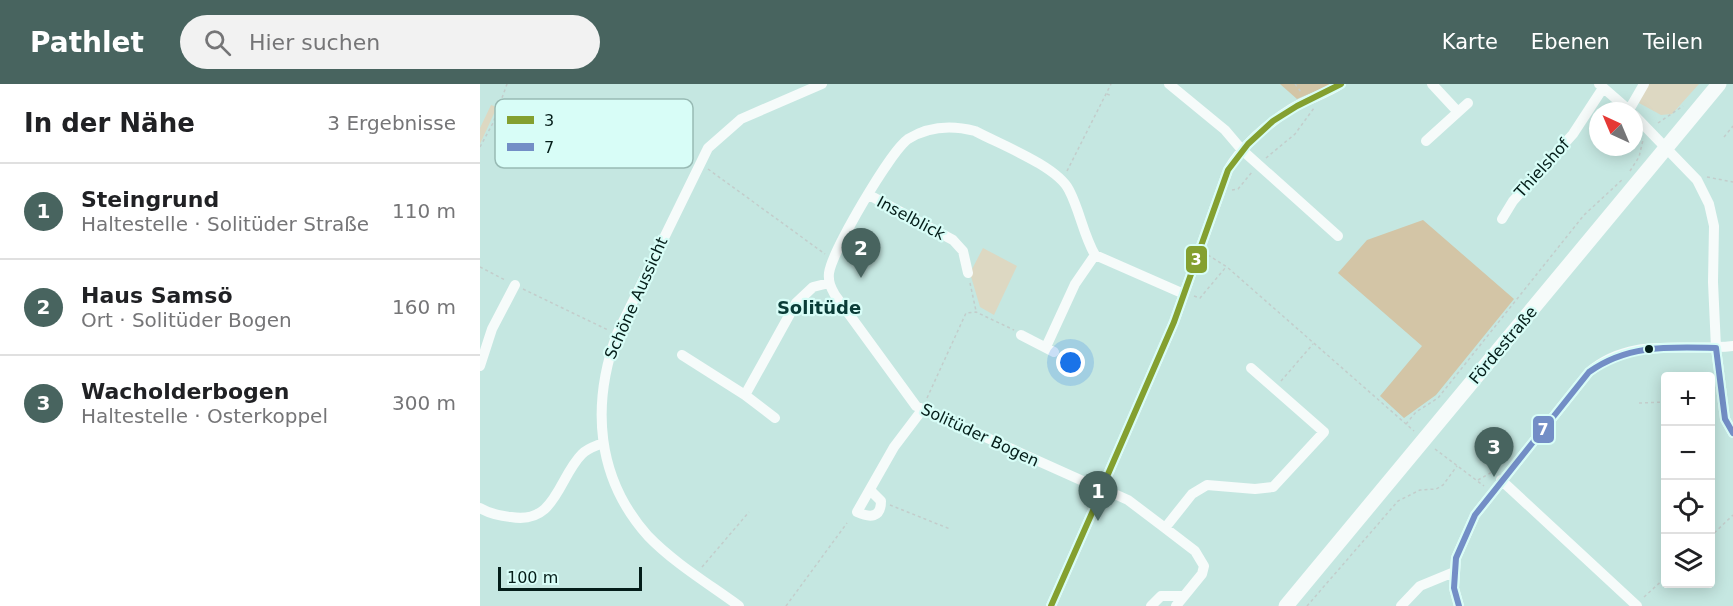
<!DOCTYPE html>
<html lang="de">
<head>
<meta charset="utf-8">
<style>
	body { margin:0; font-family:"DejaVu Sans",sans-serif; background:#f2f2f2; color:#202124 }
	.controls { position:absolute; right:18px; bottom:18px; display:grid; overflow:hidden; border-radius:6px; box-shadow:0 3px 15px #0003 }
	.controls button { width:54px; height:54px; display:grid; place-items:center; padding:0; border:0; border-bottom:2px solid #e0e0e0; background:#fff; color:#202124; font:30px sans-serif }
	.compass { position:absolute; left:1109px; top:18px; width:54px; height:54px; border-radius:50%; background:#fff; box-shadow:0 3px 15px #0003; rotate:316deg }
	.scale { position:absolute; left:18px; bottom:15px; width:144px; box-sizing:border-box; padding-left:6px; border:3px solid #041d19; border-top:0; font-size:16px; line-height:21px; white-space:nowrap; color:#041d19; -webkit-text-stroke:4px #d8fdf7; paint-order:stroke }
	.you { position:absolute; left:591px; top:279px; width:21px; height:21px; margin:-15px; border:4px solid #fff; border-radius:50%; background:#1a73e8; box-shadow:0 0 0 9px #1a73e833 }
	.badge { display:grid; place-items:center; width:39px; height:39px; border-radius:50%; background:#48645f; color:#fff; font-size:20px; font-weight:700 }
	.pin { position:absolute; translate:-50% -50px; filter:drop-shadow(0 2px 3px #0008) }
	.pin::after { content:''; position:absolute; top:32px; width:21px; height:18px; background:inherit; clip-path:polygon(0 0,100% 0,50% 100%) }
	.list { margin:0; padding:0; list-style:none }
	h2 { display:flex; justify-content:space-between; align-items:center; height:78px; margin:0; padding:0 24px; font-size:26px }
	h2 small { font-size:20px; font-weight:400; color:#757577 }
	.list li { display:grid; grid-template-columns:39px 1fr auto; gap:18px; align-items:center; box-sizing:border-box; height:96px; padding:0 24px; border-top:2px solid #e0e0e0 }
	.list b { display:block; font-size:22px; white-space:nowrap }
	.list p { margin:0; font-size:20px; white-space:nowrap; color:#757577 }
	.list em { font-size:20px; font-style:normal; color:#757577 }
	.icon { flex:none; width:33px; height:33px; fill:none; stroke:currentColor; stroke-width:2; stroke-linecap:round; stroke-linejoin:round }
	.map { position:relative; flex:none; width:1253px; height:522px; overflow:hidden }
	header { display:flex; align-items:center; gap:36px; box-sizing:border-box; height:84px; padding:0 30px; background:#48645f; color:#fff }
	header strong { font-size:28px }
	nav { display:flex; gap:33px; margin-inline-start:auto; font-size:21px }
	.search { width:420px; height:54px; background:#f2f2f2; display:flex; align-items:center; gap:15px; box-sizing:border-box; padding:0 21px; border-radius:33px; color:#757577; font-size:22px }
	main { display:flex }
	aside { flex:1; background:#fff }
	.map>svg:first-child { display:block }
	.green { fill:#ddd8c2 }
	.forest { fill:#d3c5a6 }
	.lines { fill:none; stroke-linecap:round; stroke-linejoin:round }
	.path { stroke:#c3cdcb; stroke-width:1.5; stroke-dasharray:3 3; stroke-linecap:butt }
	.minor { stroke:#f6fbfa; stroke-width:10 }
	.secondary { stroke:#f6fbfa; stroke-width:15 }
	.bus-1-casing { stroke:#d8fdf7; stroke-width:10 }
	.bus-2-casing { stroke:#d8fdf7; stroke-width:10 }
	.bus-1 { stroke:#84a030; stroke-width:6 }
	.bus-2 { stroke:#738ec6; stroke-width:6 }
	.bus-dot { fill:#041d19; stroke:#d8fdf7; stroke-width:2 }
	.labels { text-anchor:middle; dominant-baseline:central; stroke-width:4.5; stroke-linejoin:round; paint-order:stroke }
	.street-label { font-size:16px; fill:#041d19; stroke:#d8fdf7 }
	.neighbourhood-label { font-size:18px; font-weight:bold; fill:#0a3c37; stroke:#d8fdf7 }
	.key { fill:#d8fdf7; stroke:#98bab4; stroke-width:1.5 }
	.key-label { font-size:16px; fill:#041d19 }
	.line-badge { stroke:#d8fdf7; stroke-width:2 }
	.badge-label { font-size:16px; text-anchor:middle; font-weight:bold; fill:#fff }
</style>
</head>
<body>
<header>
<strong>Pathlet</strong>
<div class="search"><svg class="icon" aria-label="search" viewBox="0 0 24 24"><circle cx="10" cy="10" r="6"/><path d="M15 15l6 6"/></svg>Hier suchen</div>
<nav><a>Karte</a><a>Ebenen</a><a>Teilen</a></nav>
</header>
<main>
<aside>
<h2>In der Nähe<small>3 Ergebnisse</small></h2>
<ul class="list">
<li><span class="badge">1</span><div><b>Steingrund</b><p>Haltestelle · Solitüder Straße</p></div><em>110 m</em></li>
<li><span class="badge">2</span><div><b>Haus Samsö</b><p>Ort · Solitüder Bogen</p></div><em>160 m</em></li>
<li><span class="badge">3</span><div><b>Wacholderbogen</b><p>Haltestelle · Osterkoppel</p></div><em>300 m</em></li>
</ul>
</aside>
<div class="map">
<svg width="1253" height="522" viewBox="0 0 1253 522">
	<rect width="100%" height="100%" fill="#c5e7e1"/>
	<!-- green -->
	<path class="green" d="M1167 0H1219L1192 30 1181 31 1159 19Z
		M11 21 17 23 0 60V44Z
		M503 164 537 182 514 231 500 223 490 189Z"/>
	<!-- forest -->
	<path class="forest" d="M800 0H852L817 15Z
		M943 136 1034 215 956 311 924 334 900 312 942 262 858 189 887 156Z"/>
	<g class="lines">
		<!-- path -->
		<path class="path" d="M815 0 821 8
			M627 10 632 12
			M1178 39 1203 22
			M1244 53 1253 42
			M0 63 13 39 27 0
			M786 74 815 50 834 24
			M228 85 345 170
			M587 87 631 0
			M1150 87 1159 73 1163 56
			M1227 93 1253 98
			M752 106 758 105 772 88
			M728 171 747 183 934 347
			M0 183 25 196
			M490 199 496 227
			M43 205 128 246
			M714 212 720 214 746 183
			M801 297 833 260
			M447 314 486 229 496 228 534 246
			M1159 319 1186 318
			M926 340 936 328 958 314 1104 131 1143 95
			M955 365 1004 402
			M998 396 1019 384
			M410 421 470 445
			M1230 453 1253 431
			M222 483 269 428
			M41 494 54 500
			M1164 513 1186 493
			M306 522 367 439
			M827 522 918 417 940 406 956 405 963 401 977 382"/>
		<!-- minor -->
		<path class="minor" d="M689 0 745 46 762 66 858 152
			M952 0 978 28
			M1119 0 1150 27
			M1149 26 1164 0
			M1154 31 1217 96 1229 120 1234 142 1233 198 1236 264 1245 335 1253 349
			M946 57 988 19
			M389 111 473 156 483 167 488 189
			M1022 135 1033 117 1093 50 1123 4
			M541 251 574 268
			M566 263 595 200 615 171
			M202 271 265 311 295 334
			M0 282 12 245 35 201
			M265 311 316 219 333 203 349 199
			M1021 396 1157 522
			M625 397 694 238 748 86C762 62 787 40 811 25 826 15 845 11 861 0
			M614 402 436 322 355 211C351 204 348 198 349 189 352 167 410 68 428 55 449 42 472 41 495 47 519 60 577 82 589 106 600 127 603 150 615 171L704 210
			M390 406 401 417C401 434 390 434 377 428L414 363 442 326
			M630 408 648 416 685 444 712 410 727 401 775 405 793 403 844 348 771 284
			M0 424C10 430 20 432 31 433 76 441 78 394 102 370 108 364 116 362 123 359
			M685 444 715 467 724 482 722 490 696 522
			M259 522C229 500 194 479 168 452 116 394 111 321 137 250L228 64 261 35 342 0
			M571 522 619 413
			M671 522 681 512H704
			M921 522 940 502 974 488
			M979 522 974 504 976 474 995 431 1109 288C1152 252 1201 268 1253 262"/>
		<!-- secondary -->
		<path class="secondary" d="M806 522 1239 0"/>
		<!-- bus-1 casing -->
		<g class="bus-1-casing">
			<path id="bus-1" d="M625 397 694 238 748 86 768 60 793 37 817 22 861 0
				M571 522 619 413"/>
		</g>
		<!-- bus-2 casing -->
		<g class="bus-2-casing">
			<path id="bus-2" d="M1236 264 1245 335 1253 349
				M979 522 974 504 976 474 995 431 1109 288C1148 260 1190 263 1236 264"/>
		</g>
		<!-- bus-1 -->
		<use href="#bus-1" class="bus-1"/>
		<!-- bus-2 -->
		<use href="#bus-2" class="bus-2"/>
	</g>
	<!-- markers -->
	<circle class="bus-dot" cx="1169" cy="265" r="5"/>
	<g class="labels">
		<!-- street labels -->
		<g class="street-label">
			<text transform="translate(1062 84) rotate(-48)">Thielshof</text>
			<text transform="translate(431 134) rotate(28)">Inselblick</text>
			<text transform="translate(156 214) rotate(-66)">Schöne Aussicht</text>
			<text transform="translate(1023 261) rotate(-50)">Fördestraße</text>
			<text transform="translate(500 351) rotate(25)">Solitüder Bogen</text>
		</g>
		<!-- neighbourhood labels -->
		<g class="neighbourhood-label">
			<text x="339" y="223">Solitüde</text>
		</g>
	</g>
	<!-- legend -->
	<rect x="15" y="15" width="198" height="69" rx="9" class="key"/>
	<rect x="27" y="32" width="27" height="8" fill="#84a030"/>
	<rect x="27" y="59" width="27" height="8" fill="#738ec6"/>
	<g class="key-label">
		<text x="64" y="42">3</text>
		<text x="64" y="69">7</text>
	</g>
	<g class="line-badge">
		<rect x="705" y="161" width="23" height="29" rx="6" fill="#84a030"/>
		<rect x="1052" y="331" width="23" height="29" rx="6" fill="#738ec6"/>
	</g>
	<g class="badge-label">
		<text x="716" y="181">3</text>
		<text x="1063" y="351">7</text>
	</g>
</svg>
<div class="controls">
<button>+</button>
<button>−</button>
<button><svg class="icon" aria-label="locate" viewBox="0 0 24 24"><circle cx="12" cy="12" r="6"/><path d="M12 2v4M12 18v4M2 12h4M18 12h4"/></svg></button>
<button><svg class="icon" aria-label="layers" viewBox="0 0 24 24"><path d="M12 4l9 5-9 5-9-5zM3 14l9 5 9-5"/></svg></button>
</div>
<svg class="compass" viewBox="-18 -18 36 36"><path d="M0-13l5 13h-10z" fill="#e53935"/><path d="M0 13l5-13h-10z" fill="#757577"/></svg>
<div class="scale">100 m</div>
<div class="you"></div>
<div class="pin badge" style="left:618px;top:437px">1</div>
<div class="pin badge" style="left:381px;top:194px">2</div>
<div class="pin badge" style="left:1014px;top:393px">3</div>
</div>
</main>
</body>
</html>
